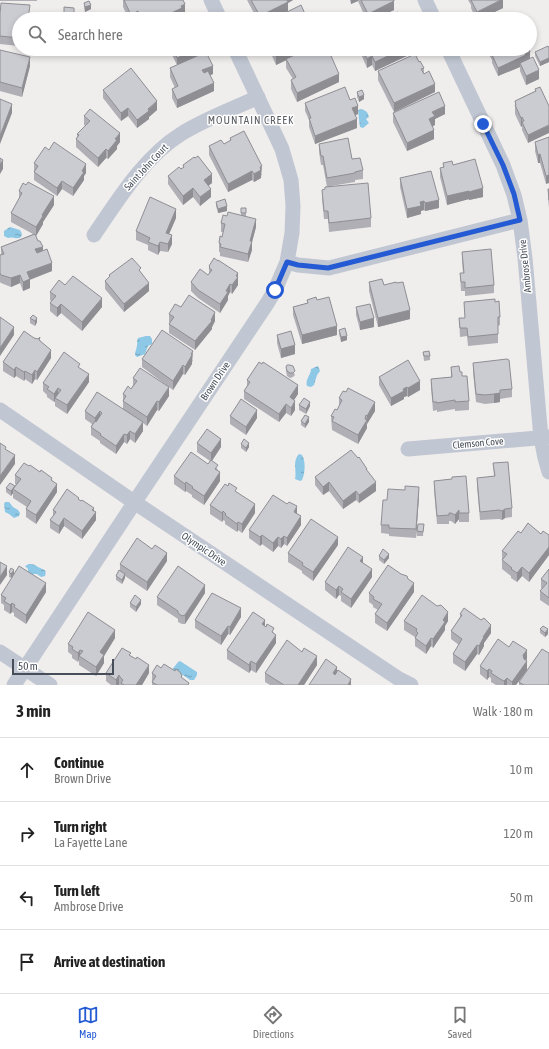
<!DOCTYPE html>
<html lang="en">
<head>
<meta charset="utf-8">
<style>
	body { margin:0; font-family:"Asap Condensed",sans-serif; background:#f2f2f2; color:#222 }
	.scale { position:absolute; left:12px; bottom:10px; width:102px; box-sizing:border-box; padding-left:4px; border:2px solid #474e59; border-top:0; font-size:11px; line-height:14px; white-space:nowrap; color:#474e59; -webkit-text-stroke:3px #fff; paint-order:stroke }
	.stop { position:absolute; width:12px; height:12px; margin:-9px; border:3px solid #245ad3; border-radius:50%; background:#fff }
	.stop.end { background:#245ad3; border-color:#fff; box-shadow:0 1px 4px #0008 }
	.list { margin:0; padding:0; list-style:none }
	h2 { display:flex; justify-content:space-between; align-items:center; height:52px; margin:0; padding:0 16px; font-size:17px }
	h2 small { font-size:13px; font-weight:400; color:#767676 }
	.list li { display:grid; grid-template-columns:26px 1fr auto; gap:12px; align-items:center; box-sizing:border-box; height:64px; padding:0 16px; border-top:1px solid #e0e0e0 }
	.list b { display:block; font-size:15px; white-space:nowrap }
	.list p { margin:0; font-size:13px; white-space:nowrap; color:#767676 }
	.list em { font-size:13px; font-style:normal; color:#767676 }
	.icon { flex:none; width:22px; height:22px; fill:none; stroke:currentColor; stroke-width:2; stroke-linecap:round; stroke-linejoin:round }
	.map { position:relative; flex:none; width:549px; height:685px; overflow:hidden }
	.search { position:absolute; background:#fff; box-shadow:0 2px 6px #0003; left:12px; right:12px; top:12px; height:44px; display:flex; align-items:center; gap:10px; box-sizing:border-box; padding:0 14px; border-radius:22px; color:#767676; font-size:15px }
	.sheet { height:308px; background:#fff }
	nav { display:flex; justify-content:space-around; align-items:center; box-sizing:border-box; height:56px; border-top:1px solid #e0e0e0; background:#fff; font-size:11px; color:#767676 }
	nav a { display:grid; justify-items:center; gap:2px }
	nav .on { color:#245ad3 }
	.map>svg:first-child { display:block }
	.water { fill:url(#water-ripples) }
	.lines { fill:none; stroke-linecap:round; stroke-linejoin:round }
	.minor { stroke:#c1c7d2; stroke-width:15 }
	.wall { fill:#afafb5 }
	.shaded-wall { fill:#8e8e93 }
	.building { fill:#cbcbd2; stroke:#8e8e93 }
	.route { stroke:#245ad3; stroke-width:5 }
	.labels { text-anchor:middle; dominant-baseline:central; stroke-width:3; stroke-linejoin:round; paint-order:stroke }
	.street-label { font-size:10px; fill:#474e59; stroke:#fff }
	.neighbourhood-label { font-size:11px; letter-spacing:1px; fill:#5a5d62; stroke:#fff }
</style>
</head>
<body>
<div class="map">
<svg width="549" height="685" viewBox="0 0 549 685">
	<defs>
		<pattern id="water-ripples" width="26" height="14" patternUnits="userSpaceOnUse"><rect width="26" height="14" fill="#8dc8e6"/><path d="M2 4q2-2 4 0t4 0M15 11q2-2 4 0t4 0" fill="none" stroke="#75a5bd"/></pattern>
	</defs>
	<rect width="100%" height="100%" fill="#f0eded"/>
	<!-- water -->
	<path class="water" d="M362 109 367 112 369 117 366 119 369 123 363 128 360 127C359 122 359 117 358 111V110Z
		M10 227 20 230 22 234 21 237C17 240 13 236 8 238L4 236V231Z
		M146 336H150L152 339V344L148 346 145 354 137 357 135 355C135 350 138 347 137 341L138 338Z
		M318 366 320 371 317 375 314 385 311 387 307 386C305 379 311 375 311 369Z
		M299 454 302 455C306 461 305 474 302 480L300 481 295 479C297 471 292 461 299 454Z
		M5 502H9L13 507 18 510 20 513 19 516 14 518 9 514 5 512 4 504Z
		M29 564C34 564 35 565 38 567 44 570 47 569 45 576L41 577 37 574H30L28 572V569L25 566Z
		M180 661 197 672V675L194 680H190L183 675 178 676 172 670 178 662Z"/>
	<g class="lines">
		<!-- minor -->
		<path class="minor" d="M211 0 220 19
			M425 0 434 19
			M448 49 503 165 514 195 520 220 525 258 541 438 545 458 549 472
			M94 235C118 200 144 157 181 134 205 119 233 109 258 97
			M287 262 298 265 329 268 520 220
			M0 410 134 502 399 679 411 685
			M408 449 549 437
			M0 652 50 685
			M14 685 144 488 268 302 275 290 287 262 292 233 293 206 291 180 282 149 235 49"/>
	</g>
	<!-- wall -->
	<path class="wall" d="M0 0H37V1H0Z
		M123 0H183L185 13 182 14V16L192 19H129L123 7Z
		M247 0H293L288 3V11L271 19H257Z
		M350 0H394V10L375 19H366L358 1 351 4Z
		M468 0H503V8L480 19H476L471 8V5Z
		M84 3 91 9 85 12 84 8Z
		M64 7 74 8V19L64 18Z
		M0 14H30L29 19H19V46L0 44Z
		M549 48V62L540 66 535 56V52Z
		M169 49H205V53L213 74 210 75 214 91 177 108 172 98V89L175 88 170 77V68L177 65Z
		M269 49H302L291 54V57L339 82 297 102 291 89V80L293 79 286 68V60L276 65Z
		M361 49H413V53L375 71 372 65 367 68 361 54Z
		M486 49H529L530 58 539 79 526 85 520 71V67L498 76 492 63V60Z
		M0 50 30 66 22 97 0 91Z
		M419 62 424 68V74L435 92 394 112 378 80V71Z
		M540 87 528 143 522 130V126L521 127 515 114V101L535 91V89Z
		M103 90 157 110 149 117V119L137 128 128 116 121 121 103 98Z
		M357 92 364 99 359 102 357 97Z
		M350 100 358 114 355 115 357 128 315 144 309 127V120L305 111V103Z
		M393 113 445 114 435 119V125L432 126 434 139 407 151 393 122Z
		M84 116 120 142 117 146V149L108 159 106 158 98 167 76 147V139L77 137V134L86 126 84 125Z
		M549 137 546 184 540 163H538L535 151V142Z
		M230 138 262 175H261V178L254 182 252 180 228 192 209 155V146L224 144 230 141Z
		M319 144 352 159 363 170V179L355 180V182L331 186 371 218V227L329 232 328 219H324L322 198V190L325 189 327 187 323 165H321L319 152Z
		M34 163 86 173 84 176V180L73 196 62 189 57 196 34 180Z
		M443 163 483 197 469 200V199L447 205 440 177V168L443 167Z
		M183 165 212 183 208 186 211 197 200 206 193 197 183 205 168 184V176L181 169 183 168Z
		M400 178 439 208 425 211 424 210 421 211V214L407 218 400 187Z
		M548 189H549V208L548 198Z
		M19 191 54 205 43 222V224L36 236 52 271 30 279V288L23 291 20 283 11 287 1 283 0 282V255H1V247L33 234 11 222V213L19 199Z
		M216 202 227 211 218 213 216 206Z
		M241 208H246V216L256 227 252 242V250L248 262 220 256V252H219V243L222 237 223 232H221V223L227 216 241 215Z
		M176 218 169 234 172 244 168 252 160 251 158 255 148 250V245L136 240V231Z
		M462 252 494 285V293L465 296V291H461L460 273H463L462 261Z
		M209 266 238 273V285L232 294 230 292 228 296V300L220 313 198 298 191 291V282L208 275 209 274Z
		M141 273 149 291 124 312 105 289V281L109 277V275Z
		M369 282 384 285 410 319 378 327 369 291Z
		M65 285 102 307 82 331 61 313 57 317 50 311V303L51 301 50 300V292Z
		M307 300H317L337 335 302 344 293 315V307L307 303Z
		M464 302H495L500 317V325L498 326V343L468 346 467 336 460 337 459 318H465Z
		M181 307 215 321 212 327V329L195 350 169 333V324L170 323 169 322V314Z
		M356 307 374 327 360 330 356 315Z
		M30 318 37 322 35 326 30 323Z
		M339 330 347 340 341 342 339 334Z
		M277 335 295 354 281 358 277 343Z
		M34 338 40 340 51 358 37 380 35 379 32 384 25 379 24 381 16 376 14 378 3 371V362Z
		M423 352 430 356V360L424 361Z
		M142 359 193 360 192 361V364L185 375 183 374 173 390 142 367Z
		M473 363 512 389V397L500 399V402L494 403 485 404 476 402 473 372Z
		M290 365 295 375 293 377 290 378 287 376 286 371V367Z
		M451 367 460 372 462 376 469 401V410L455 411V409L437 412V410L433 411 431 387V379L451 377Z
		M80 368 89 382 67 414 55 406V401L54 402 47 397V395L43 391V383Z
		M379 377 420 390 408 397 407 396 404 397V399L391 406 379 385Z
		M133 378 169 396 159 411 157 410 147 426 143 423V431L135 443 130 439 127 444 124 442 116 454 100 443V441L91 435V427L92 424 85 419V411L123 409V394L131 389 133 385Z
		M247 380 298 394 294 400 295 410 291 416 286 413 279 422 244 399V391L247 386Z
		M339 398 375 411 367 424V428L358 444 332 430 331 416 337 410 339 407Z
		M299 405 310 406 306 414 299 410Z
		M230 416 257 418 246 435 230 424Z
		M301 421 309 422 305 428 301 425Z
		M197 443 221 447 212 461 218 470 220 481 204 505 192 497V495L186 491 185 492 174 484V476L208 464 210 461 197 452Z
		M241 444 249 447 246 452 241 448Z
		M493 463 512 508V517L505 518 502 520 499 519 480 520 477 486V478L494 476Z
		M367 470 376 491 359 503 356 500 343 509 329 491 323 495 315 485V477Z
		M15 475 52 480 57 492 36 524 26 517V509L27 507 13 498V493L11 496 6 492V488L15 487 16 485 15 484Z
		M452 477 469 513V522H459V519L455 524 451 521H449V524H437L434 490V481L452 479Z
		M237 492 255 513 242 533 238 530 237 532 225 524V521L223 520 222 522 210 514V505Z
		M419 496 416 538 389 536V534L381 533V525L387 500Z
		M79 500 94 510 96 520 82 539 64 526 59 534 50 528V520L53 517V510Z
		M297 514 301 525 287 546 284 544 281 548 278 546 273 552 262 544 260 546 249 538V530Z
		M424 524 423 536H417V531Z
		M521 533 541 534 549 535V555L529 582 522 576 517 582 511 578V576L502 569V551Z
		M338 545 313 581 302 573V571L288 562V553Z
		M379 556 389 558 384 564 379 560Z
		M167 561 147 591 125 576V578L122 584 116 580V576L120 571V564Z
		M363 563 372 577 351 608 341 601V596L339 595 336 599 325 590V582Z
		M549 569V606L540 600V591L542 589 541 588V579Z
		M9 572 14 574 11 578 9 577Z
		M46 592 26 624 14 616V613L12 612 10 614 4 610V605L1 603V595Z
		M414 592 387 631 375 623V614L378 610 373 607V605L369 602V593Z
		M205 593 185 624H182L178 622V619L157 605V597Z
		M130 603 141 604 136 612 130 607Z
		M460 614 491 633 484 643V646L479 655 477 654 465 671 453 663V654L459 645 451 639V631L460 617Z
		M241 617 230 635 228 634 221 645 195 628V620Z
		M404 621H448L445 626V630L433 648 431 646 426 654 415 646V637L404 630Z
		M265 626 274 633 276 643 256 673 251 670 249 673 227 659V650Z
		M540 629 548 634 545 637 540 633Z
		M115 638 104 656V663L96 676 79 665V659L78 662 72 658V655L68 652V644Z
		M131 656 149 673 142 685H119V684V685H111L106 681V673Z
		M527 659 526 660 527 670 516 685H496L491 682V678L489 677 487 680 480 674V666Z
		M317 665 304 685H270L265 682V673Z
		M161 668 182 678 189 685H152V673Z
		M519 682 549 685H519Z"/>
	<!-- shaded-wall -->
	<path class="shaded-wall" d="M285 0H293L288 3V11L271 19H260V16Z
		M351 0H358V1L351 4Z
		M501 0H503V8L480 19H477V12Z
		M394 1V10L375 19H368V14Z
		M185 4V13L182 14V16L176 19H158Z
		M91 5V9L85 12V7Z
		M138 11V19H131V15Z
		M197 49H205V54L177 67V58Z
		M289 49H302L291 54V58L276 65V56Z
		M403 49H413V53L375 71V62Z
		M530 52V60L520 63V67L498 76V68Z
		M372 56V65L367 68V59Z
		M30 57V66L22 97V88Z
		M549 58V62L540 66V62Z
		M213 66V74L202 79V70Z
		M539 70V79L526 85V76Z
		M339 74V82L297 102V93Z
		M214 83V91L177 108V100Z
		M435 84V92L394 112V103Z
		M364 95V99L359 102V97Z
		M157 101V110L149 117V119L137 128V120Z
		M12 104V113L0 144V136Z
		M358 106V114L352 117V108Z
		M445 106V114L435 119V125L429 128V119L432 112Z
		M128 108V116L121 121V113Z
		M522 117V126L521 127V118Z
		M357 119V128L315 144V136Z
		M549 125V133L528 143V135Z
		M434 130V139L407 151V143Z
		M120 133V142L117 146V149L108 159V151L115 139Z
		M106 149V158L98 167V158Z
		M540 154V163H538V155Z
		M3 160V169L0 174V165Z
		M86 164V173L84 176V180L73 196V188L82 171Z
		M262 166 261 178 254 182V174Z
		M252 171V180L228 192V184Z
		M212 174V183L204 189V180Z
		M549 175V183L546 184V176Z
		M62 181V189L57 196V188Z
		M193 188V197L183 205V196Z
		M483 188V197L469 200V192Z
		M211 189V197L200 206V197Z
		M469 191V199L447 205V196Z
		M54 196V205L43 222V224L36 236V227L42 215Z
		M439 200V208L425 211V203Z
		M424 201V210L421 211V214L407 218V209L420 202Z
		M227 206V211L218 213V209Z
		M176 209V218L166 241V233Z
		M256 219V227L252 242V250L248 262V254L250 241Z
		M172 235V244L168 252V244Z
		M160 242V251L158 255V246Z
		M43 247V255L35 258V249Z
		M52 263V271L27 281V272Z
		M238 273V285L232 294V285L236 276Z
		M20 275V283L11 287V278Z
		M30 279V288L23 291V282Z
		M149 283V291L124 312V304Z
		M230 284V292L228 296V300L220 313V304L226 291Z
		M102 298V307L82 331V322Z
		M61 304V313L57 317V308Z
		M410 310V319L378 327V318Z
		M215 312V321L212 327V329L195 350V341L211 320Z
		M37 318V322L35 326V321Z
		M374 318V327L360 330V322Z
		M337 326V335L302 344V335Z
		M14 327V335L0 356V348Z
		M347 336V340L341 342V337Z
		M295 345V354L281 358V349Z
		M51 350V358L37 380V372Z
		M193 351 192 364 185 375V367Z
		M183 365V374L173 390V381Z
		M16 367V376L14 378V370Z
		M35 370V379L32 384V375Z
		M25 371V379L24 381V372Z
		M89 374V382L67 414V405Z
		M420 381V390L408 397V388Z
		M298 385V394L290 406V397Z
		M169 387V396L159 411V402Z
		M407 387V396L404 397V399L391 406V398Z
		M58 388V396L55 398V401L54 402V394Z
		M500 393V402L494 403V394Z
		M157 401V410L147 426V417Z
		M295 401V410L291 416V408Z
		M310 402V406L306 414V409Z
		M375 402V411L367 424V416Z
		M286 404V413L279 422V414Z
		M257 410V418L246 435V427Z
		M100 411V419L95 426V418Z
		M366 415 367 428 358 444V435Z
		M309 417V422L305 428V424Z
		M143 422V431L135 443V434Z
		M130 431V439L127 444V435Z
		M124 434V442L116 454V446Z
		M221 439V447L211 462V453Z
		M249 443V447L246 452V448Z
		M15 455V464L0 485V476Z
		M220 472V481L204 505V496Z
		M186 482V491L185 492V484Z
		M329 482V491L323 495V487Z
		M376 482V491L359 503V495Z
		M57 484V492L36 524V515Z
		M15 486V490L13 489V493L11 496V491Z
		M419 487V496L416 538V529Z
		M356 491V500L343 509V501Z
		M255 504V513L242 533V524Z
		M297 506V515L294 512Z
		M94 508V515L96 512V520L82 539V531Z
		M505 509V518L502 520V511Z
		M459 510V519L455 524V515Z
		M223 511V520L222 522V513Z
		M301 516V525L287 546V538Z
		M64 518V526L59 534V526Z
		M238 522V530L237 532V524Z
		M262 535V544L260 546V537Z
		M284 536V544L281 548V539Z
		M278 537V546L273 552V543Z
		M338 537V545L313 581V572Z
		M549 547V555L529 582V573Z
		M167 553V561L147 591V582Z
		M389 554V558L384 564V560Z
		M363 557V565L360 561Z
		M7 566V575L0 585V577Z
		M522 567V576L517 582V573Z
		M372 569V577L351 608V599Z
		M14 570V574L11 578V574Z
		M125 574V578L122 584V580Z
		M46 583V592L26 624V615Z
		M414 583V592L387 631V623Z
		M205 585V593L185 624V615Z
		M339 586V595L336 599V590Z
		M141 600V604L136 612V607Z
		M12 603V612L10 614V605Z
		M241 608V617L230 635V627Z
		M448 612V621L445 626V630L433 648V639L443 620Z
		M265 620V629L262 624Z
		M491 625V633L484 643V646L479 655V646L483 637Z
		M228 626V634L221 645V636Z
		M548 629V634L545 637V633Z
		M115 630V638L104 656V663L96 676V667L100 652Z
		M276 635V643L256 673V664Z
		M431 638V646L426 654V646Z
		M477 645V654L465 671V662Z
		M80 650V656H79V659L78 662V653Z
		M527 650V659L523 664V655Z
		M317 656V665L304 685H298Z
		M251 661V670L249 673V665Z
		M527 661V670L516 685H512V682Z
		M149 665V673L142 685H136Z
		M337 667V675L333 682V673Z
		M489 669V677L487 680V671Z
		M119 675V685H116V680Z
		M507 678V685H504V681Z
		M351 679V685H348Z"/>
	<!-- building -->
	<path class="building" d="M124 0H183L185 4 181 6 182 8 158 19H141L138 11 131 15Z
		M251 0H287L288 2 260 16Z
		M361 0H394V1L368 14Z
		M471 0H501L477 12Z
		M89 1 91 5 85 7 84 3Z
		M1 3 30 5 28 19H19V38L0 36V14Z
		M301 5 306 16 309 14 312 19H273Z
		M64 7 74 8V14H64Z
		M398 12 401 19H384Z
		M189 13 192 19H176Z
		M548 46 549 48V58L540 62 535 52Z
		M173 49H197L177 58Z
		M273 49H290L291 50 276 56Z
		M308 49H328L339 74 297 93 291 80 296 77 286 59Z
		M362 49H403L375 62 372 56 367 59Z
		M491 49H529L530 52 525 54 526 55 498 68 492 55 494 54Z
		M0 50 30 57 22 88 0 82Z
		M206 52 213 66 202 70 204 73 208 71 214 83 177 100 172 89 178 86 170 68Z
		M415 54 419 62 420 61 424 68 421 69 424 74 429 71 435 84 394 103 378 71Z
		M533 57 539 70 526 76 520 63Z
		M131 68 157 101 148 109 149 111 137 120 128 108 121 113 103 90Z
		M345 87 350 100 355 98 358 106 352 108 357 119 315 136 309 118H311L305 103Z
		M540 87 549 106V125L528 135 522 122 524 121 522 117 521 118 515 105H516L515 101 536 91 535 89Z
		M362 90 364 95 359 97 357 92Z
		M439 92 445 106 432 112 435 116 429 119 434 130 407 143 393 113Z
		M0 99 12 104 0 136Z
		M90 109 120 133 115 139 117 140 108 151 106 149 98 158 76 139 79 135 77 134 90 121 84 116Z
		M244 131 262 166 260 167 261 170 254 174 252 171 228 184 209 146 221 140 224 144 231 140 230 138Z
		M549 137V175L546 176 540 154 538 155 535 142Z
		M348 138 352 159 360 158 363 170 355 172V173L327 178 323 156H321L319 144Z
		M54 142 86 164 82 171 84 172 73 188 62 181 57 188 34 172 38 166 34 163 45 147 49 150Z
		M198 156 212 174 204 180 211 189 200 197 193 188 183 196 168 176 179 167 181 169 184 167 183 165 194 157 195 158Z
		M0 158 3 160 0 165Z
		M475 159 483 188 469 192V191L447 196 440 168 444 167 443 163 452 161 453 165Z
		M431 171 439 200 425 203 424 201 420 202 421 206 407 209 400 178Z
		M28 182 54 196 42 215 43 216 36 227 11 213 22 193 19 191 23 183 26 185Z
		M368 183 371 218 329 223 328 211H324L322 190 325 189V187Z
		M548 189H549V200Z
		M150 197 176 209 166 233 172 235 168 244 160 242 158 246 148 242 150 238 136 231Z
		M225 199 227 206 218 209 216 202Z
		M241 208H246V213H241Z
		M228 212 256 219 250 241H252L248 254 220 247 221 244 219 243 220 236 222 237 225 224 221 223 223 215 227 216Z
		M35 234 38 241H40L43 247 35 249 37 253 47 249 52 263 27 272 30 279 23 282 20 275 11 278 1 275 0 273V255L4 254 1 247Z
		M491 249 494 285 465 288V282H461L460 273H464L462 252Z
		M132 258 141 268 139 270 149 283 124 304 105 281 110 276 109 275Z
		M214 258 218 261V260L238 273 236 276 238 277 232 285 230 284 226 291 228 292 220 304 198 290 191 282 200 269 208 275 212 270 209 268 210 267 209 266Z
		M73 276 102 298 82 322 61 304 57 308 50 303 56 296 50 292 59 280 65 285Z
		M382 279 384 285 396 282V283L403 282 410 310 378 318 369 282Z
		M189 295 215 312 211 320 212 321 195 341 169 324 174 317 169 314 175 304 181 307Z
		M316 297 317 300 329 297 337 326 302 335 293 307 308 303 307 300Z
		M495 299V302L499 301 500 317H498V334L468 337 467 328H460L459 318H465L464 302Z
		M370 304 374 318 360 322 356 307Z
		M33 315 37 318 35 321 30 318Z
		M0 317 14 327 0 348Z
		M345 328 347 336 341 337 339 330Z
		M162 330 193 351 191 354 192 355 185 367 183 365 173 381 142 359Z
		M24 331 34 338 38 339 40 337 39 340 51 350 37 372 35 370 32 375 25 371 24 372 16 367 14 370 3 362Z
		M291 331 295 345 281 349 277 335Z
		M429 351 430 356H424L423 352Z
		M64 352 80 364 78 367 89 374 67 405 55 398 61 390 58 388 54 394 47 389 49 387 43 383Z
		M507 359 509 360 512 389 500 390V393L494 394 485 395 476 394 473 363Z
		M408 360 420 381 408 388 407 387 403 389 404 391 391 398 379 377Z
		M259 362 262 364 263 362 298 385 290 397 295 401 291 408 286 404 279 414 244 391 250 382 247 380Z
		M287 365H290L293 366 295 371 293 373H290L287 371 286 367Z
		M459 366 460 372H462V376H467L469 401 455 402V400L437 403V402H433L431 379 452 377 451 367Z
		M140 368 169 387 159 402 157 401 147 417 123 401 126 396 123 394 128 386 131 389 137 381 133 378Z
		M348 388 375 402 367 416 366 415 365 419 367 420 358 435 332 421 334 417 331 416 335 409 337 410 342 400 339 398 343 391 346 392Z
		M97 392 143 422 135 434 130 431 127 435 124 434 116 446 100 435 101 434 91 427 95 421 96 422 102 413 100 411 95 418 85 411Z
		M304 398 310 402 306 409 299 405Z
		M241 399 257 410 246 427 230 416Z
		M305 415 309 417 305 424 301 421Z
		M207 429 221 439 211 453 197 443Z
		M244 439 249 443 246 448 241 444Z
		M0 443 6 447 5 449 15 455 0 476Z
		M351 450 358 458 359 457 367 469H366L376 482 359 495 356 491 343 501 329 482 323 487 315 477Z
		M191 452 208 464 211 460 218 465 215 469 220 472 204 496 192 488 193 487 186 482 185 484 174 476Z
		M508 462 512 508 505 509 502 511 499 510 480 512 477 478 495 476 493 463Z
		M24 463 29 466 30 465 40 472 41 470 52 478 51 480 57 484 36 515 26 509 31 501 13 489 21 479 15 475Z
		M466 476 469 513H459V510L455 515 451 513H449V515L437 516 434 481 452 479V477Z
		M10 483 15 486 11 491 6 488Z
		M229 483 237 488 235 491 255 504 242 524 238 522 237 524 225 515 226 514 223 511 222 513 210 505 225 484 228 486Z
		M405 486 419 487 416 529 389 528V525H381L383 500H387L388 489 405 490Z
		M67 489 79 498 78 499 81 501 82 500 94 508 92 510 96 512 82 531 64 518 59 526 50 520 56 512 53 510Z
		M273 495 287 504 289 502 297 506 294 512 301 516 287 538 284 536 281 539 278 537 273 543 262 535 260 537 249 530Z
		M311 519 338 537 313 572 302 565 303 563 288 553Z
		M528 523 541 534 543 531 549 535V547L529 573 522 567 517 573 511 569 512 568 502 560 507 554 502 551 518 531 521 533Z
		M418 524H424L423 532 417 531Z
		M137 538 152 549 155 545 167 553 147 582 120 564Z
		M348 547 363 557 360 561 372 569 351 599 341 592 343 589 339 586 336 590 325 582Z
		M383 549 389 554 384 560 379 556Z
		M0 562 7 566 0 577Z
		M388 565 401 574 407 576 408 579 414 583 387 623 375 614 382 604 373 599 374 597 369 593Z
		M19 566 46 583 26 615 14 607 15 605 12 603 10 605 4 601 6 598 1 595Z
		M178 566 205 585 185 615 182 616 178 613V611L157 597Z
		M11 568 14 570 11 574 9 572Z
		M549 569V598L540 591 547 583 541 579Z
		M119 570 125 574 122 580 116 576Z
		M212 593 241 608 230 627 228 626 221 636 195 620Z
		M135 595 141 600 136 607 130 603Z
		M422 595 437 606 441 605 448 612 443 620 445 622 433 639 431 638 426 646 415 638 418 633 416 631 417 629 404 621Z
		M464 608 481 620 484 618 491 625 483 637H484L479 646 477 645 465 662 453 654 462 639 451 631 462 615 460 614Z
		M88 612 115 630 100 652 104 655 96 667 79 656 83 651 80 650 78 653 72 649 73 647 68 644Z
		M253 612 265 620 262 624 266 627 267 624 274 628 272 632 276 635 256 664 251 661 249 665 227 650Z
		M543 626 548 629 545 633 540 629Z
		M498 639 509 647 513 641 527 650 523 655 524 659 527 661 512 682 507 678 504 681 500 679 491 673 492 671 489 669 487 671 480 666Z
		M287 640 302 652 304 648 317 656 298 685H284L265 673Z
		M122 648 131 653 129 655 136 659 137 657 149 665 136 685H124L121 683 123 680 120 677 119 675 116 680 106 673Z
		M542 649 549 653V685H524L519 682Z
		M326 659 337 667 333 673 335 675 338 670 351 679 348 685H309Z
		M164 664 175 671 176 669 180 672 182 676 181 677 189 683 188 685H157L152 682 156 676 152 673 157 665 161 668Z"/>
	<g class="lines">
		<!-- route -->
		<path class="route" d="M275 290 287 262 298 265 328 268 520 220 514 194 503 165 483 124"/>
	</g>
	<g class="labels">
		<!-- street labels -->
		<g class="street-label">
			<text transform="translate(146 167) rotate(-47)">Saint John Court</text>
			<text transform="translate(525 266) rotate(-96)">Ambrose Drive</text>
			<text transform="translate(215 381) rotate(-56)">Brown Drive</text>
			<text transform="translate(478 443) rotate(-5)">Clemson Cove</text>
			<text transform="translate(204 549) rotate(34)">Olympic Drive</text>
		</g>
		<!-- neighbourhood labels -->
		<g class="neighbourhood-label">
			<text x="251" y="120">MOUNTAIN CREEK</text>
		</g>
	</g>
</svg>
<div class="scale">50 m</div>
<div class="stop" style="left:275px;top:290px"></div>
<div class="stop end" style="left:483px;top:124px"></div>
<div class="search"><svg class="icon" aria-label="search" viewBox="0 0 24 24"><circle cx="10" cy="10" r="6"/><path d="M15 15l6 6"/></svg>Search here</div>
</div>
<section class="sheet">
<h2>3 min<small>Walk · 180 m</small></h2>
<ul class="list">
<li><svg class="icon" aria-label="ahead" viewBox="0 0 24 24"><path d="M12 20V5M6 11l6-6 6 6"/></svg><div><b>Continue</b><p>Brown Drive</p></div><em>10 m</em></li>
<li><svg class="icon" aria-label="right" viewBox="0 0 24 24"><path d="M7 20v-9h11M14 6l5 5-5 5"/></svg><div><b>Turn right</b><p>La Fayette Lane</p></div><em>120 m</em></li>
<li><svg class="icon" aria-label="left" viewBox="0 0 24 24"><path d="M17 20v-9H6M10 6l-5 5 5 5"/></svg><div><b>Turn left</b><p>Ambrose Drive</p></div><em>50 m</em></li>
<li><svg class="icon" aria-label="arrive" viewBox="0 0 24 24"><path d="M6 21V4h12l-3 4 3 4H6"/></svg><div><b>Arrive at destination</b></div></li>
</ul>
</section>
<nav>
<a class="on"><svg class="icon" aria-label="map" viewBox="0 0 24 24"><path d="M3 6l6-2 6 2 6-2v14l-6 2-6-2-6 2zM9 4v14M15 6v14"/></svg>Map</a>
<a><svg class="icon" aria-label="directions" viewBox="0 0 24 24"><path d="M12 3l9 9-9 9-9-9zM9 14v-3h6M13 9l2 2-2 2"/></svg>Directions</a>
<a><svg class="icon" aria-label="saved" viewBox="0 0 24 24"><path d="M7 4h10v16l-5-4-5 4z"/></svg>Saved</a>
</nav>
</body>
</html>
